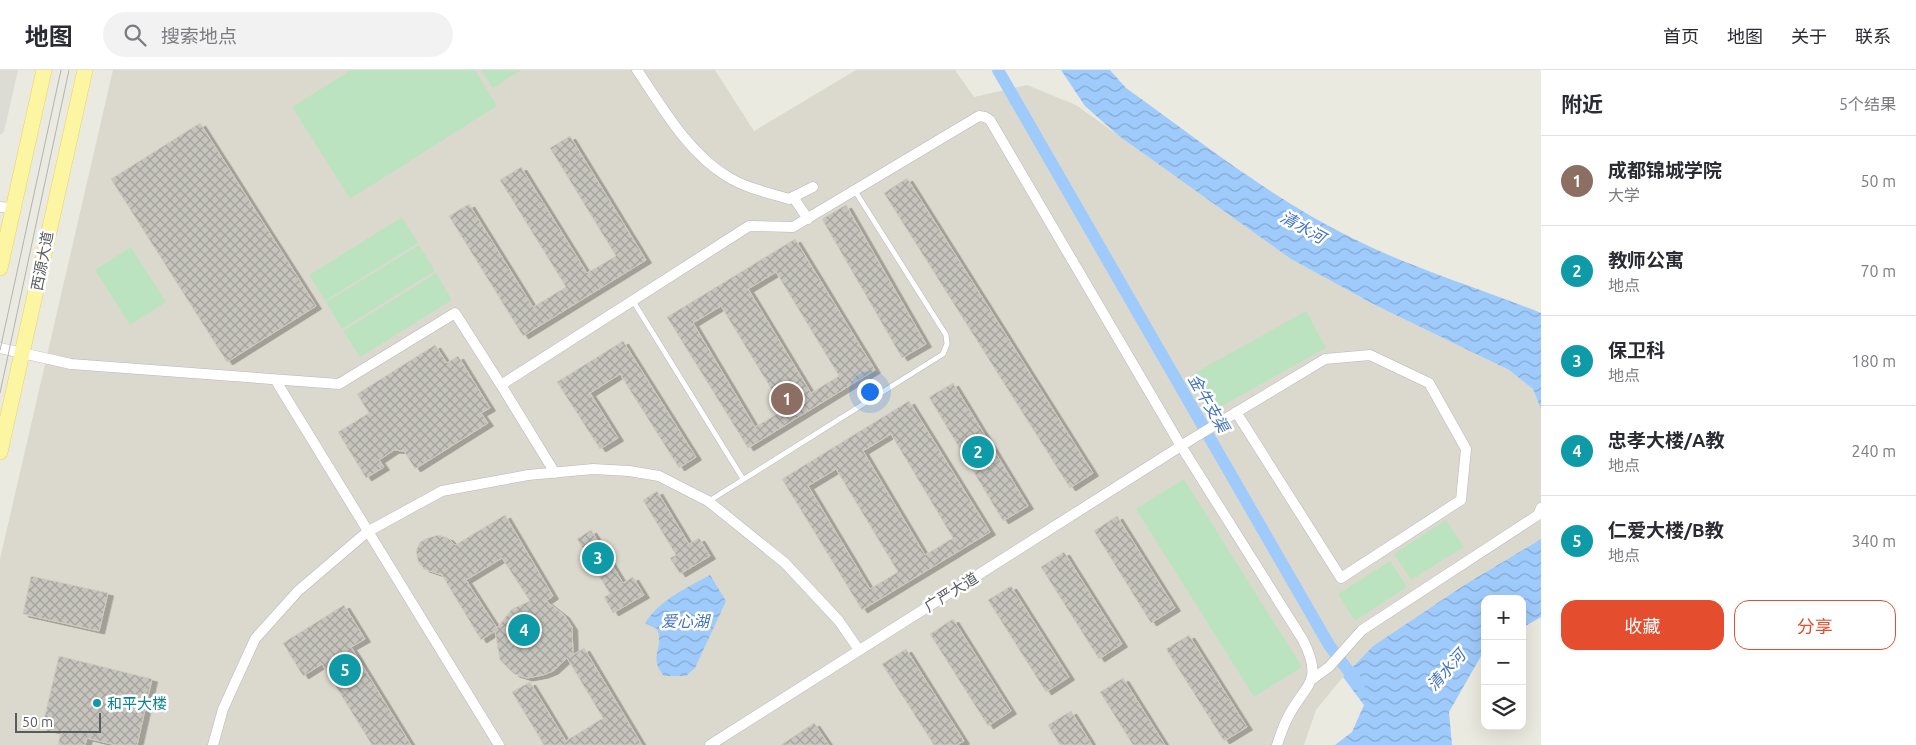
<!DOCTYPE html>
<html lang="zh">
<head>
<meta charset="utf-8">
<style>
	body { margin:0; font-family:Ubuntu,"Noto Sans SC",sans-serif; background:#f2f2f3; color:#2b2b33 }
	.controls { position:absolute; right:15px; bottom:15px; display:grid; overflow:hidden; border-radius:10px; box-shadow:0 5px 20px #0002 }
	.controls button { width:45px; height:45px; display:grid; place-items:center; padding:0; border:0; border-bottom:1px solid #e1e1e2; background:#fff; color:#2b2b33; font:25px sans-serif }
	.scale { position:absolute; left:15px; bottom:12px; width:86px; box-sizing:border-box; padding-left:5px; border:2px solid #585b60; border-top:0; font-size:14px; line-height:18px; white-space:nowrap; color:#585b60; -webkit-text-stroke:4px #fff; paint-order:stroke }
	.you { position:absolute; left:869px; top:321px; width:18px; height:18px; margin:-12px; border:4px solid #fff; border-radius:50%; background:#1a73e8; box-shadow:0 0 0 8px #1a73e833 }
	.badge { display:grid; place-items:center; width:32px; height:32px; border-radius:50%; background:#e44d2d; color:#fff; font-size:16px; font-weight:700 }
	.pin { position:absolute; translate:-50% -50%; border:2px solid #fff; box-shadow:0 1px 5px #0006 }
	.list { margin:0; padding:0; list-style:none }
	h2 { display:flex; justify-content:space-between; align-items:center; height:65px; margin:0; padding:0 20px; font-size:21px }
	h2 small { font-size:16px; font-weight:400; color:#7c7c81 }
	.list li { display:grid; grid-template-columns:32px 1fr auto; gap:15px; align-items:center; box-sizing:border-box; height:90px; padding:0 20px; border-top:1px solid #e1e1e2 }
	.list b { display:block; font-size:19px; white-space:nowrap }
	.list p { margin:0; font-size:16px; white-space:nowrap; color:#7c7c81 }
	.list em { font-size:16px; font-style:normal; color:#7c7c81 }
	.actions { display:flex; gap:10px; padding:15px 20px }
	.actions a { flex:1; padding:11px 0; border:1px solid #e44d2d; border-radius:15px; text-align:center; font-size:18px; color:#e44d2d }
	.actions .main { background:#e44d2d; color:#fff }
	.icon { flex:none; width:28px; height:28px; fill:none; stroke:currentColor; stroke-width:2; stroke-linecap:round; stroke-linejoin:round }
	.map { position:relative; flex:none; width:1541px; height:675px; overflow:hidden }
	header { display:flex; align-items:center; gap:30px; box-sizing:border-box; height:70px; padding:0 25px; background:#fff; border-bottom:1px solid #e1e1e2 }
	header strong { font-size:24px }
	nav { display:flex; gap:28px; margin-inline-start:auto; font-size:18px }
	.search { width:350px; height:45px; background:#f2f2f3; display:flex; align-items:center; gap:12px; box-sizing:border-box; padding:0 18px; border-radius:28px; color:#7c7c81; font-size:19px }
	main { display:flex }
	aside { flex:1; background:#fff }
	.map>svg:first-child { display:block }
	.industrial { fill:#dcdbd4 }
	.education { fill:#dbd9ce }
	.park { fill:#bce3c0 }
	.water { fill:url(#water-waves) }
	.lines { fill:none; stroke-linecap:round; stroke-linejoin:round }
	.canal { stroke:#9fcbfc; stroke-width:12 }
	.building { fill:url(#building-cross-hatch); stroke:#d0ccbe; fill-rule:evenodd; filter:url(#shadow) }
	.service-casing { stroke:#b5b7bc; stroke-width:6 }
	.minor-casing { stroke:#b5b7bc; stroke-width:11 }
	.primary-casing { stroke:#edd157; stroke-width:16 }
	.service { stroke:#fff; stroke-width:5 }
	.minor { stroke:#fff; stroke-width:10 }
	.primary { stroke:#fcf6a3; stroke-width:15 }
	.tram { stroke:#b1b2b2; stroke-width:1 }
	.culture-dot { fill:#0f9aa8; stroke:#fff; stroke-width:2 }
	.labels { text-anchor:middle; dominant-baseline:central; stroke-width:5; stroke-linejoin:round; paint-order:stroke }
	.street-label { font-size:15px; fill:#585b60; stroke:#fff }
	.culture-label { font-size:15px; fill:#0d838f; stroke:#fff; text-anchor:start }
	.water-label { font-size:16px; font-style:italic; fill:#4373be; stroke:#fff }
</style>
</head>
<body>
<header>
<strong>地图</strong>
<div class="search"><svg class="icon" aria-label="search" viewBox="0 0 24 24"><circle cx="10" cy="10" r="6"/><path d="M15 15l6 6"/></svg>搜索地点</div>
<nav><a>首页</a><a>地图</a><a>关于</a><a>联系</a></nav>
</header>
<main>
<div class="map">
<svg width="1541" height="675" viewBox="0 0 1541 675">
	<defs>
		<pattern id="water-waves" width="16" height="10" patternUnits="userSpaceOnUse" patternTransform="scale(1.25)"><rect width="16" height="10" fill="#9fcbfc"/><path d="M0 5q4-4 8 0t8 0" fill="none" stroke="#84a8cf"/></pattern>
		<pattern id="building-cross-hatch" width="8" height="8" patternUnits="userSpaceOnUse" patternTransform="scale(1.25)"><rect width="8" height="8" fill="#c6c4bd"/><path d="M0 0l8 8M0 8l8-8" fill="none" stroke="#a4a29d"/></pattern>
		<filter id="shadow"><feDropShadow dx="5.5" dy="3" stdDeviation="0" flood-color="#0004"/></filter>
	</defs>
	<rect width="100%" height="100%" fill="#ebeae0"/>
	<!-- industrial -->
	<path class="industrial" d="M0 0H18L4 62 0 65Z"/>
	<!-- education -->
	<path class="education" d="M113 0H715L754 61 856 0H955L974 27 1027 15 1076 35 1291 189 1375 235 1509 300 1533 319 1541 339V469L1466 514 1373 576 1343 607 1316 640 1304 675H0V489Z"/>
	<!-- park -->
	<path class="park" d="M351 0H475L497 36 350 129 292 37Z
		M481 0H521L493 18Z
		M402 147 418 173 325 231 309 205Z
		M419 175 435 201 342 259 326 232Z
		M131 177 166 232 130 255 95 200Z
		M436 203 452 230 360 287 343 261Z
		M1306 241 1326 278 1213 341 1193 304Z
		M1184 409 1302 597 1254 627 1136 439Z
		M1446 450 1464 477 1411 510 1394 484Z
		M1390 491 1407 517 1355 551 1338 524Z"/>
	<!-- water -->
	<path class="water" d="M1061 0H1110L1126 18C1200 71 1272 129 1354 169 1414 199 1479 218 1541 243V339L1533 319 1509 300 1375 235 1291 189 1119 66 1085 36Z
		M1541 469V547L1522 558V529H1485V579L1449 642 1452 675H1335L1352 662 1364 635 1343 607 1373 576 1466 514Z
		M710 505 726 531 695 598 686 606H664C647 586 665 579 657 559L645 553C661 529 685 519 710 505Z"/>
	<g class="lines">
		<!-- canal -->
		<path class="canal" d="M998 0 1329 575 1359 615"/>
	</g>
	<!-- building -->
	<path class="building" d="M200 53 316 236 227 292 111 109Z
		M570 66 646 190 523 266 449 146 469 134 533 237 566 217 500 110 521 97 587 203 616 186 550 78Z
		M907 108 1093 403 1070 418 884 123Z
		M846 135 926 274 902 288 822 149Z
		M795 169 875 300 748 378 667 247ZM776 202 839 306 811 323 748 219ZM721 236 784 340 755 357 693 253Z
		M623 271 696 387 679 398 620 304 590 323 618 368 600 379 557 312Z
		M435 275 447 293 458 286 490 338 481 343 488 353 415 399 404 381 394 380 379 390 384 397 366 408 338 362 369 343 357 324Z
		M953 313 1028 436 1003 451 929 327Z
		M909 331 990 462 862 540 782 409ZM891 364 953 468 925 485 863 381ZM836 399 898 502 870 519 808 416Z
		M657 421 689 474 699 468 710 486 680 504 670 488 676 485 643 430Z
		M505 445 553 526 546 531 564 545 572 557 573 585 584 578 642 675H544L512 622 530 612 566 671 603 648 567 588 553 601 543 605 527 608 514 604 500 590 495 561 481 570 442 505 424 499 418 491 416 481 420 472 428 468 438 465 448 468 455 475ZM502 488 530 531 512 539 497 558 466 510Z
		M1117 446 1175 538 1151 553 1094 461Z
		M591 460 623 513 633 507 644 525 613 543 604 527 610 524 577 469Z
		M1064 482 1122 574 1099 589 1041 497Z
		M31 506 108 523 99 561 23 544Z
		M1011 516 1069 607 1046 622 988 530Z
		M344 535 365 569 351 577 411 675H372L322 594 303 606 283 573Z
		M953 549 1011 641 988 656 930 564Z
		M1189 565 1247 657 1224 671 1166 579Z
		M906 579 964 671 957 675H934L882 594Z
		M59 586 152 609 137 675H116L87 668 85 675H58L61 662 42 658Z
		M1123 608 1165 675H1133L1100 622Z
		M1071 641 1092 675H1060L1048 655Z
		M814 653 829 675H781Z"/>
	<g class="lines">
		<!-- service casing -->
		<g class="service-casing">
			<path id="service" d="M633 231 743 409
				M709 431 943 284 947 274 946 265 855 121"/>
		</g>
		<!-- minor casing -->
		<g class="minor-casing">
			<path id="minor" d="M637 0C663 38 687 82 728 107 746 118 769 123 789 129L813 117
				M793 127 808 149
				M0 137 12 138
				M0 278 71 294 339 314 455 243 501 315 749 156 793 157 979 46 985 47 990 50 1181 376 1303 570C1325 614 1304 614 1287 649 1283 657 1280 666 1277 675
				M276 311 499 675
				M501 315 555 403
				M1311 610 1329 597 1362 560 1538 445 1541 438
				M213 675 223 639 255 569 298 521 367 462 442 421 528 405 593 399 629 401 659 406 708 431 785 493 839 551 859 580
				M710 675 1192 369 1325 289 1370 285 1429 313 1466 379 1461 430 1341 508 1236 342"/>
		</g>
		<!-- primary casing -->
		<g class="primary-casing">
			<path id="primary" d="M0 198 44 0
				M0 382 85 0"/>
		</g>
		<!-- service -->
		<use href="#service" class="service"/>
		<!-- minor -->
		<use href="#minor" class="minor"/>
		<!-- primary -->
		<use href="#primary" class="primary"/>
		<!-- tram -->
		<path class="tram" d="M0 280 61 0
			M0 323 69 0"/>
	</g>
	<!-- markers -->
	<circle class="culture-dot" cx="97" cy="633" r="5"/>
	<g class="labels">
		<!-- street labels -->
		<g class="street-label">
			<text transform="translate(42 191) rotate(-79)">西源大道</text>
			<text transform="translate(951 522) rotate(-32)">广严大道</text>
		</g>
		<!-- culture labels -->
		<g class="culture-label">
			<text x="107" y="633">和平大楼</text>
		</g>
		<!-- water labels -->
		<g class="water-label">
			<text transform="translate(1303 157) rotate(29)">清水河</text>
			<text transform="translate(1209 333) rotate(60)">金牛支渠</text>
			<text x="685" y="551">爱心湖</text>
			<text transform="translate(1446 600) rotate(-48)">清水河</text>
		</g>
	</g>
</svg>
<div class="controls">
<button>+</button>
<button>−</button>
<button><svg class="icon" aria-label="layers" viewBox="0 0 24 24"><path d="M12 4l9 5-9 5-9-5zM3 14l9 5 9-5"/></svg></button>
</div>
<div class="scale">50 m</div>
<div class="you"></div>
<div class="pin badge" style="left:787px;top:329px;background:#8d6e63">1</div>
<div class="pin badge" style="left:978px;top:382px;background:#0f9aa8">2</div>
<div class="pin badge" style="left:598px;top:488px;background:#0f9aa8">3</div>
<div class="pin badge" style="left:524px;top:560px;background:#0f9aa8">4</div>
<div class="pin badge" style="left:345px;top:600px;background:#0f9aa8">5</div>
</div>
<aside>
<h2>附近<small>5个结果</small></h2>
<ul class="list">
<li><span class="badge" style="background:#8d6e63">1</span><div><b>成都锦城学院</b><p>大学</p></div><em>50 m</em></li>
<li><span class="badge" style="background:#0f9aa8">2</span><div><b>教师公寓</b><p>地点</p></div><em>70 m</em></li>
<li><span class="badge" style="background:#0f9aa8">3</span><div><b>保卫科</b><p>地点</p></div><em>180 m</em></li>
<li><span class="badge" style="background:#0f9aa8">4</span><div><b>忠孝大楼/A教</b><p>地点</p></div><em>240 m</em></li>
<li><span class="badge" style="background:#0f9aa8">5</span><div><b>仁爱大楼/B教</b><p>地点</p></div><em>340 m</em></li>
</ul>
<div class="actions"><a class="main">收藏</a><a>分享</a></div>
</aside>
</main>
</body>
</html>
